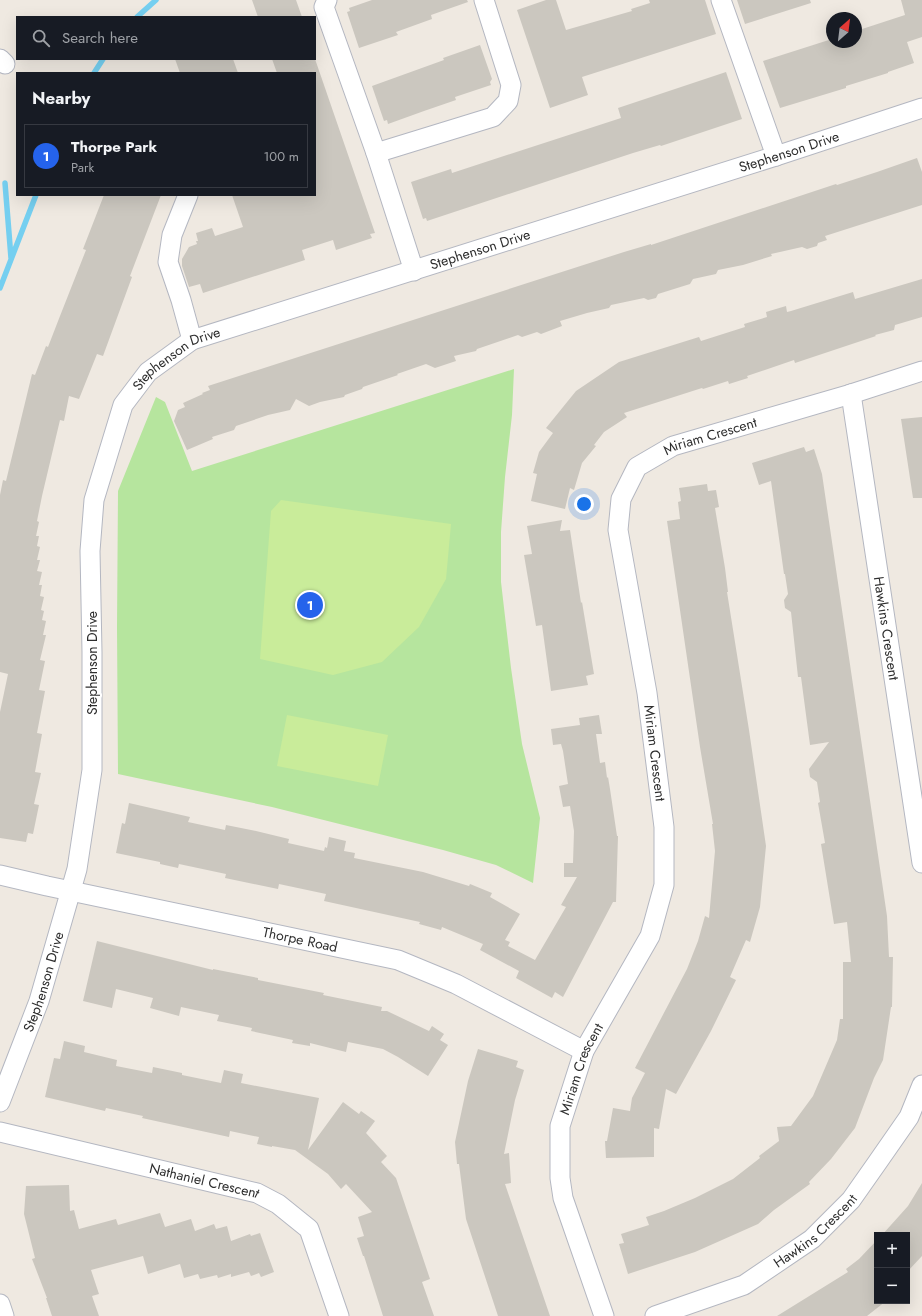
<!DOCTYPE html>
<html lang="en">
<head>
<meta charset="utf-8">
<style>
	body { margin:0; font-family:Jost,sans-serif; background:#242831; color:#f1f3f6 }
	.controls { position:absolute; right:12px; bottom:12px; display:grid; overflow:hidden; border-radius:0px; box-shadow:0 4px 16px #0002 }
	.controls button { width:36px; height:36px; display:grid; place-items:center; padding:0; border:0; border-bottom:1px solid #363941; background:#171b24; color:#f1f3f6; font:20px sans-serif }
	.compass { position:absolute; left:826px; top:12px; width:36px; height:36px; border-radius:50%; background:#171b24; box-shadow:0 4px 16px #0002; rotate:28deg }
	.you { position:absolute; left:584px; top:504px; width:14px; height:14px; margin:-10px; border:3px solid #fff; border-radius:50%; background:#1a73e8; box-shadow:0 0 0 6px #1a73e833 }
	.badge { display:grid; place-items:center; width:26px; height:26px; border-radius:50%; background:#2563eb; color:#fff; font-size:13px; font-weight:700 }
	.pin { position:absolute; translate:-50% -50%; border:2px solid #fff; box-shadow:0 1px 4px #0006 }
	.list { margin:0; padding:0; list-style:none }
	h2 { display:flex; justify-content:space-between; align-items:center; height:52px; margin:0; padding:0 16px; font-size:17px }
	h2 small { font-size:13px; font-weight:400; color:#9ea1a6 }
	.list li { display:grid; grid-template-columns:26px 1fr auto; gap:12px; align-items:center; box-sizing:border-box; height:64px; margin:0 8px 8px; padding:0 8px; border:1px solid #363941; border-radius:0px }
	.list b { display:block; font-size:15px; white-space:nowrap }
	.list p { margin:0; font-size:13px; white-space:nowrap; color:#9ea1a6 }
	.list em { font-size:13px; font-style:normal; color:#9ea1a6 }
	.icon { flex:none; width:22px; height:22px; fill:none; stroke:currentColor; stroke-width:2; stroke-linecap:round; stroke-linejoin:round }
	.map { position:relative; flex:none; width:922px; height:1316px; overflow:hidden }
	.search { position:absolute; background:#171b24; box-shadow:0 4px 16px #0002; left:16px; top:16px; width:300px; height:44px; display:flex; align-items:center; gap:10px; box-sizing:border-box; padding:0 14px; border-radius:0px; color:#9ea1a6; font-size:15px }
	.panel { position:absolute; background:#171b24; box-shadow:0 4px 16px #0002; left:16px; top:72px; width:300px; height:124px; border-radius:0px }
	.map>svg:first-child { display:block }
	.green { fill:#b6e59e }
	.pitch { fill:#c9ec9a }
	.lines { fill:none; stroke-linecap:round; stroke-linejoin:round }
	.stream { stroke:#75cff0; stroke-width:5.5 }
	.building { fill:#cbc7bf }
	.minor-casing { stroke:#b4b7c1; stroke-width:21 }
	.minor { stroke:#fff; stroke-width:19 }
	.labels { text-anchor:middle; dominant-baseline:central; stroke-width:4; stroke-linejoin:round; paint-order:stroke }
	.street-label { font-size:14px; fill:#2e2e2e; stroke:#fff }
</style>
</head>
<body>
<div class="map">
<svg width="922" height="1316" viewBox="0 0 922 1316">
	<rect width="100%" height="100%" fill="#efe9e1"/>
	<!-- green -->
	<path class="green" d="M514 369 512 415 505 477 501 532V582L511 668 522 744 540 818 533 883 496 865 443 850 272 807 118 774 117 627 118 491 156 397 165 402 192 471Z"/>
	<!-- pitch -->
	<path class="pitch" d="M281 500 451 524 446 579 419 627 382 662 333 675 260 659 271 511Z
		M287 715 388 735 378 786 277 766Z"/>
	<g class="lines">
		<!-- stream -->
		<path class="stream" d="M137 17 156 0
			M94 73 103 59
			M5 183 11 258
			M0 288 36 195"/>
	</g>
	<!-- building -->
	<path class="building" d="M252 0H296L302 17H258Z
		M372 0H467L468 2 431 15 432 19 396 32 398 35 359 48 347 12 350 11 349 8Z
		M546 0H556L566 30 632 11 631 9 650 3 649 0H705L716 34 582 77 588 95 550 108 517 10Z
		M737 0H810L811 3 745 24Z
		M901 0H922V37L907 42 914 63 888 72V73L846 86V88L780 108 763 61 832 39V42H856V31L905 15Z
		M480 45 492 79 490 82 491 85 455 97 456 100 424 111 388 124 387 120 384 121 372 86 444 60 443 58Z
		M175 59H233L238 73H180Z
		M272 59H315L375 233 370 234 372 238 336 250 333 240 302 250 305 260 203 293 200 284 189 287 182 266V259L189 247 197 244 196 241H198L196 233 212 228 215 236 243 227 232 195H315V73H277Z
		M726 72 742 119 661 146 660 145 633 153 427 221 426 218 423 219 411 182 451 169 452 173 621 118 618 108Z
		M917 158 922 172V205L825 236 827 240 818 243 817 246 807 249 802 247 771 254 772 256 743 265 718 270 716 274 693 279 690 284 658 294 656 298 648 300 644 298 611 305 609 308 587 313 560 321 562 326 541 334 537 332 522 337 518 335 477 349 476 351 454 356 456 361 435 368 426 364 397 374 398 375 363 387 362 389 345 395 344 397 320 402 309 406 296 399 290 410 268 415 236 426 234 430 212 437 213 439 187 450 174 421 178 410 185 407 183 403 203 394 202 393 210 390 208 386 624 252 651 244V245L836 184 837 185 877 172Z
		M104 195H161L130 276 132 277 103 356 97 354 79 399 69 396 64 421 60 420 42 496 37 521 39 522 36 536H39L37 546 40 547 37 560H40L37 571 42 572 39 585H42L40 596 44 597 41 610 44 611 42 620 46 621 43 635H46L40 660 45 661 39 690 45 691 37 733 42 734 35 772 41 773 34 804 39 805 33 834 28 833 26 842 0 838V712L8 674 0 672V495L3 480 6 481 32 374 35 375 46 346 48 347 60 316 86 250 83 249Z
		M922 279V317L895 325 894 330 875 335 876 336 795 363 794 360 747 376 748 378 729 384 728 381 703 389 702 388 624 413 627 417 604 432 594 445 596 446 582 463 574 490 570 488 565 509 531 501 537 474 533 473 539 452 553 433 546 428 576 391 619 362 699 337 701 341 745 327 744 324 767 317 766 312 786 306 787 312 791 311 853 292 855 299Z
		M922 417V498H913L901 419Z
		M804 447 806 452 814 449 822 474 887 916 889 957H893L892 1007H891L883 1060 874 1078 855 1128 831 1159 809 1182 810 1184 774 1210 758 1224 695 1252 628 1274 619 1244 624 1243 621 1234 649 1225 646 1217 664 1211 695 1198 733 1179 760 1158 759 1156 779 1141 777 1127 791 1126 813 1096 837 1040 840 1019H843V962H851L847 922 834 924 821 844 825 843 818 803 820 802 817 782 810 777 809 769 829 742 810 745 801 677H798L791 612 785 608 784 600 788 594 785 574H784L771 481 759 485 752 463Z
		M707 484 708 491 716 490 719 507 715 508 725 568 728 592H727L749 730 766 846 760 907 750 942 746 940 730 977 736 980 711 1031 676 1094 666 1089 659 1129 654 1128V1157L606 1158 605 1141H607L613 1108 630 1111 632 1098 645 1073 635 1068 687 969 698 941 705 916 709 918 715 851 712 824H713L700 747 667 521 680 519 678 502 681 501 679 488Z
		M562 520 560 531 570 530 581 603 582 602 594 674 586 676 588 685 551 691 542 625 536 626 524 555 532 554 527 526Z
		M599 715 602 734H596L600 763 605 762 607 778 608 777 610 789 617 836H618L616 902H613L563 997 555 992 552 998 516 978 519 971 480 950 483 944 442 927 441 930 419 924 420 922 324 901 326 894 279 884 278 889 225 878 226 874 179 864 178 868 160 864V862L116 853 122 823 125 824 129 803 190 817 188 822 225 830 226 825 256 831 289 839 288 843 324 851 325 847 327 848 329 837 346 841 344 851 355 853 354 858 423 872 469 886 470 884 492 893 490 897 520 914 505 940 510 942 508 946 535 960 566 907 561 905 577 877H564V863H573L574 831 570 806 563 807 559 786 568 784 563 751 561 744 553 745 551 729 580 725 579 718Z
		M97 941 213 970V969L258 978V980L324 993 323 995 382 1007 381 1011H387L429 1031 432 1026 444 1034 440 1040 448 1045 428 1076 398 1057 383 1049 348 1042 346 1052 310 1043V1046L292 1043 293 1040 251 1031 252 1028 217 1021 219 1015 181 1007 179 1016 150 1008 153 998 116 989 112 1008 83 1001Z
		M64 1041 85 1046 84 1052 117 1060 116 1066 152 1073 153 1067 182 1073V1075L221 1083 224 1070 243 1074 241 1083 319 1098 308 1150 343 1102 359 1114 361 1111 375 1121 366 1133 387 1156 381 1162 396 1178 430 1279 422 1282 434 1316H383L364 1256H363L357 1238 364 1236 358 1217 372 1212 346 1184 341 1189 328 1174 295 1150 272 1146V1147L257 1144 259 1137 230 1131 229 1137 142 1118 143 1116 106 1108 105 1111 45 1097 54 1058 60 1059Z
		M478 1049 518 1061 516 1067 524 1070 515 1100 504 1154 509 1153 511 1183 505 1184 550 1316H498L466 1219 459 1164H457L455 1142 468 1081Z
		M922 1183V1256L907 1272V1235H882L908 1206Z
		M69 1185 70 1211 74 1210 79 1229 116 1219 118 1225 160 1213 165 1227 191 1219 195 1231 214 1224 216 1229 227 1226 231 1241 250 1234 251 1236 260 1233 274 1272 261 1277 259 1273 251 1276 249 1272 231 1277V1274L218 1278 217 1275 200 1279 198 1274 184 1278 180 1264 148 1274 143 1256 91 1270 99 1294 92 1296 99 1316H52L46 1298H47L32 1259 35 1258 24 1214 26 1186Z
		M877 1240V1301H886L867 1316H777L848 1272 846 1269 859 1259Z"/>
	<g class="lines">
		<!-- minor casing -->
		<g class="minor-casing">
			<g id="minor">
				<path d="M327 0 324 7 376 153 414 271"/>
				<path d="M721 0 776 156"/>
				<path d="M0 59 5 64"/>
				<path d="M376 153 493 117 508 101 511 85 484 0"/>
				<path d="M188 195 172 235 168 262 181 300 192 340"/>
				<path id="s1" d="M851 394 922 863"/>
				<path id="s2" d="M0 875 47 886 398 960 456 984 584 1051"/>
				<path id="s3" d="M0 1102 39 1001 77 869 92 770V652L90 551 94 500 123 405 148 372 192 340 776 156 922 108"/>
				<path id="s4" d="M0 1132 257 1193 278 1204 309 1229 339 1316"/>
				<path d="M0 1304 4 1316"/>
				<path id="s5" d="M604 1316 563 1198 560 1178V1126L584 1051 650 936 664 885V827L647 693 618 530 621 499 637 467 673 446 851 394 922 371"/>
				<path id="s6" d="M655 1316 744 1285 812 1239 851 1200 877 1163 909 1117 922 1085"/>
			</g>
		</g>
		<!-- minor -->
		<use href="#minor" class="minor"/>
	</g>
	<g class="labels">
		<!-- street labels -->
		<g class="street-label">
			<text stroke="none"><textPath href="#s3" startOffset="1437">Stephenson Drive</textPath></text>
			<text stroke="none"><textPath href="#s3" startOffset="1113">Stephenson Drive</textPath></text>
			<text stroke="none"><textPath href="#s3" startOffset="788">Stephenson Drive</textPath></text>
			<text stroke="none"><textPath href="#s5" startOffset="967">Miriam Crescent</textPath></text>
			<text stroke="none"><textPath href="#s1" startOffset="237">Hawkins Crescent</textPath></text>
			<text transform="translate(92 663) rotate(-90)">Stephenson Drive</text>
			<text transform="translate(655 753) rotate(83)">Miriam Crescent</text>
			<text stroke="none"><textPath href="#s2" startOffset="307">Thorpe Road</textPath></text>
			<text stroke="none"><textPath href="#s3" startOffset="128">Stephenson Drive</textPath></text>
			<text stroke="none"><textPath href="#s5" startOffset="258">Miriam Crescent</textPath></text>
			<text stroke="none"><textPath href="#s4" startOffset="210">Nathaniel Crescent</textPath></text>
			<text stroke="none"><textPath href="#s6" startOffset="184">Hawkins Crescent</textPath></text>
		</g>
	</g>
</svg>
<div class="controls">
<button>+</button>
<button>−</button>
</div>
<svg class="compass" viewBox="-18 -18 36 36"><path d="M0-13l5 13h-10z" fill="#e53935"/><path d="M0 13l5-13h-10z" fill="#9ea1a6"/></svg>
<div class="you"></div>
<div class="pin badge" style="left:310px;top:605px">1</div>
<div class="search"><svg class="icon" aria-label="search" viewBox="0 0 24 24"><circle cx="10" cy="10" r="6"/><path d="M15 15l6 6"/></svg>Search here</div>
<section class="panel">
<h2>Nearby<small></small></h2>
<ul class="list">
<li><span class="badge">1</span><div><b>Thorpe Park</b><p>Park</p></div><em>100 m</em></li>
</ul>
</section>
</div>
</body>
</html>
